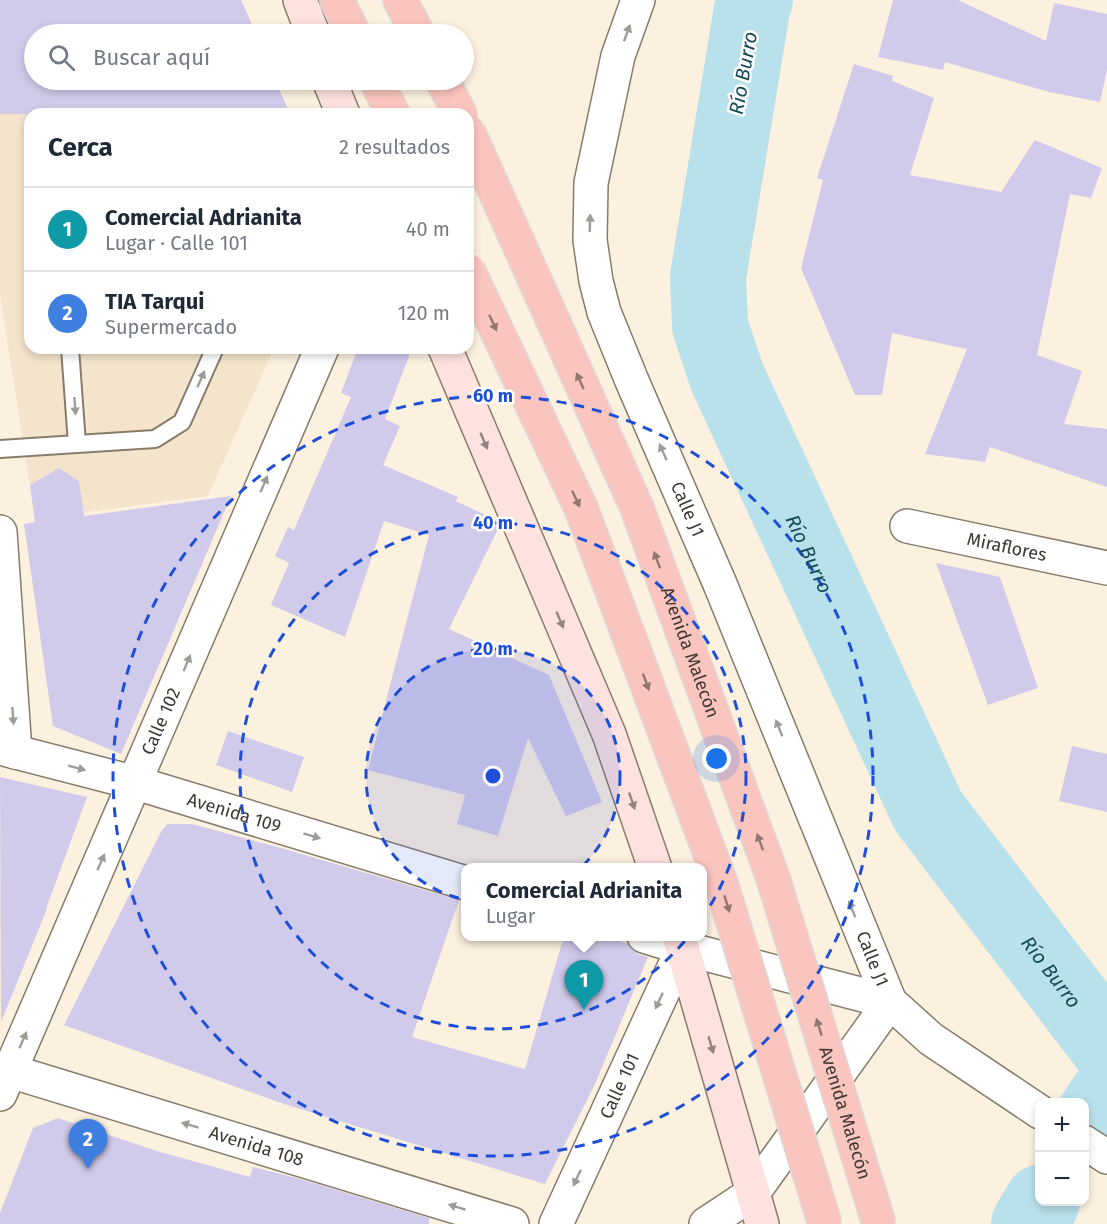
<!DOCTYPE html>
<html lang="es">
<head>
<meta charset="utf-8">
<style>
	body { margin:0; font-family:"Fira Sans",sans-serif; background:#f2f2f3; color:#1f2937 }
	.controls { position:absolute; right:18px; bottom:18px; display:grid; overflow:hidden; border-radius:12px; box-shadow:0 3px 9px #0003 }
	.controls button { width:54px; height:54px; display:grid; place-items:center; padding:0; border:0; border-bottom:2px solid #e0e1e3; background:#fff; color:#1f2937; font:30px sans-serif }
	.you { position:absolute; left:717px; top:759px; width:21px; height:21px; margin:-15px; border:4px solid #fff; border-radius:50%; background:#1a73e8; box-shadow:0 0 0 9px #1a73e833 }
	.badge { display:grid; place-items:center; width:39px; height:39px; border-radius:50%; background:#356edd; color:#fff; font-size:20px; font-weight:700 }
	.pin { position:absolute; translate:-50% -50px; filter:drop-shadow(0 2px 3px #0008) }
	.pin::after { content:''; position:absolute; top:32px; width:21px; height:18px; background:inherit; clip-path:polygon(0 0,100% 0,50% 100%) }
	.popup { position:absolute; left:461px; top:863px; width:246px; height:78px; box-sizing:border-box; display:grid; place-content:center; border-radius:12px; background:#fff; filter:drop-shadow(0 2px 4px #0005); font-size:20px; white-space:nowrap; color:#747a83 }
	.popup b { font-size:22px; color:#1f2937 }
	.popup::after { content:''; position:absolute; left:50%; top:100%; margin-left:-12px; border:12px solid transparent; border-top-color:#fff }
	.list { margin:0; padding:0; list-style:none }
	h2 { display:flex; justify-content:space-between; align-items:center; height:78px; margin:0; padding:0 24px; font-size:26px }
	h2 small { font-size:20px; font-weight:400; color:#747a83 }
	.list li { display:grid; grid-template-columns:39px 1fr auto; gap:18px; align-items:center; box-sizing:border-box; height:84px; padding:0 24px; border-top:2px solid #e0e1e3 }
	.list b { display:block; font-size:22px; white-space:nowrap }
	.list p { margin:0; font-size:20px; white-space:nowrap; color:#747a83 }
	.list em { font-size:20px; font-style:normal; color:#747a83 }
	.icon { flex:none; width:33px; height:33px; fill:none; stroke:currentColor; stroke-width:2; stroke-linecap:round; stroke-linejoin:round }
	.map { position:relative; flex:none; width:1107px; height:1224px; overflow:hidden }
	.search { position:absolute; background:#fff; box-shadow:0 3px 9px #0003; left:24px; top:24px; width:450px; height:66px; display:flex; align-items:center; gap:15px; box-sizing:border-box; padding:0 21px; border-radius:33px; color:#747a83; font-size:22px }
	.panel { position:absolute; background:#fff; box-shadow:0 3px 9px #0003; left:24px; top:108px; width:450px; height:246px; border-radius:18px }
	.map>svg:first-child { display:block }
	.built { fill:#f5e4cc }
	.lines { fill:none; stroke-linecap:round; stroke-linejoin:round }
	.river { stroke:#b9e1ec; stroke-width:76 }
	.building { fill:#d1cbeb }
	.service-casing { stroke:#877c6c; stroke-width:20 }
	.minor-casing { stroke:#877c6c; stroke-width:36 }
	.tertiary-casing { stroke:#877c6c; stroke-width:36 }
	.secondary-casing { stroke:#877c6c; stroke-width:36 }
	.primary-casing { stroke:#dcdbda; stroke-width:36 }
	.service { stroke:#fff; stroke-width:16 }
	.minor { stroke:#fff; stroke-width:33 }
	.tertiary { stroke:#fff; stroke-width:33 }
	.secondary { stroke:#fde2df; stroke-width:33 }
	.primary { stroke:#fbc5bf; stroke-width:33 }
	.primary-bridge-casing { stroke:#dcdbda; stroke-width:36; stroke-linecap:butt }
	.primary-bridge { stroke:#fbc5bf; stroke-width:33 }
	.oneway { fill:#9e9c98 }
	.oneway2 { fill:#927771 }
	.oneway3 { fill:#93847f }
	.ring { fill:none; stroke:#1d4ed8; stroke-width:3; stroke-dasharray:10 8 }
	.labels { text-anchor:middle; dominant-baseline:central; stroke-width:5; stroke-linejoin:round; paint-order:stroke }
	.street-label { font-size:18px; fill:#3d3831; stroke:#fff }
	.water-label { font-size:20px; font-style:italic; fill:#134b58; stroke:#fff }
	.centre { fill:#1d4ed8; stroke:#fff; stroke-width:3 }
	.ring-label { font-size:18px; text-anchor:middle; font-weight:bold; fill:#1d4ed8; stroke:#fff; stroke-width:5; stroke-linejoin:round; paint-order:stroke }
</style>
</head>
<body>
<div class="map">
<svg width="1107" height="1224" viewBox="0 0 1107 1224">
	<rect width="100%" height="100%" fill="#fcf0de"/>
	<!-- built -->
	<path class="built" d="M0 0H241L256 34H34V80H275L290 114H30V348H274L208 496 35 519 0 294Z"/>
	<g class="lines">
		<!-- river -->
		<g class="river">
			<path id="s1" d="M755 0 753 3 708 277 710 326 727 377 928 811 1107 1045"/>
			<path d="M1084 1130 1107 1096"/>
			<path d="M1029 1224 1042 1202"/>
		</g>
	</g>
	<!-- building -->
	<path class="building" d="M0 0H241L256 34H34V80H275L290 114H0Z
		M893 0H958L1046 41 1054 3 1107 14V70L1100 102 1049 92 945 62 943 70 878 57Z
		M854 64 893 76 892 81 934 98 910 175 1001 192 1035 140 1102 168 1091 198 1070 194 1037 355 1082 371 1064 424 1107 429V487L990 447 985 462 925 454 967 349 892 333 882 395H855L801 268 823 180 817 178Z
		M358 348H412L385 419 400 426 383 465 458 497 456 501 498 521 500 525 449 629 549 675 602 802 566 816 528 738 498 836 457 824 465 795 368 770 429 535 384 521 345 637 271 605 289 563 275 556 288 527 294 530 351 397 341 393Z
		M59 468 79 481 84 516 231 496 121 754 53 726 24 524 35 522 30 485Z
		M936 563 1000 577 1038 688 988 705Z
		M228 731 304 757 292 792 216 765Z
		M1072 746 1107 754V812L1059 801Z
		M0 777 87 797 46 909H47L1 1022Z
		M168 824H192L274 846 459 900 412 1037 525 1069 564 936H604L628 944 631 949 638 954 648 957 595 1084 545 1184 281 1103 64 1025 162 830Z
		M58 1118 157 1151 250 1177 253 1167 300 1179 429 1218V1224H0V1213L33 1128Z"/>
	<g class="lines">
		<!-- service casing -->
		<g class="service-casing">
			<path id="service" d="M70 348 77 444 155 439 182 422 215 348
				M0 449 77 444"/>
		</g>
		<!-- minor casing -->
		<g class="minor-casing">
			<g id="minor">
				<path id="s2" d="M907 526 1107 568"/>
				<path d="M0 532 15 752"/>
				<path id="s3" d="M0 748 136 783 466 883"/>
				<path d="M644 936 683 948"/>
				<path id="s4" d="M0 1094 322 348"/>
			</g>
		</g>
		<!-- tertiary casing -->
		<g class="tertiary-casing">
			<g id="tertiary">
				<path id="s5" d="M638 0 618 56 591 183 590 240 596 281 604 312 632 381 720 584 890 1002"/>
				<path id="s6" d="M0 1068 512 1224"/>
				<path d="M1084 1142 1107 1157"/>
				<path id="s7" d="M556 1224 683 948 890 1002 931 1039 1040 1112"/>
				<path d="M706 1224 753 1193 890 1002"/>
			</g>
		</g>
		<!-- secondary casing -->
		<g class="secondary-casing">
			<path id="secondary" d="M300 0 313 34
				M329 80 343 114
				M445 348 609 734 655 868
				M679 936 762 1224"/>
		</g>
		<!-- primary casing -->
		<g class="primary-casing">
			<path id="primary" d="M337 0 354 34
				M400 0 418 34
				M376 80 393 114
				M442 80 460 114"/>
		</g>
		<!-- service -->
		<use href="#service" class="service"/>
		<!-- minor -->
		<use href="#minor" class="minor"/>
		<!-- tertiary -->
		<use href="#tertiary" class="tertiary"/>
		<!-- secondary -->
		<use href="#secondary" class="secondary"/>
		<!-- primary -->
		<use href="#primary" class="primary"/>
		<!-- primary-bridge casing -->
		<g class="primary-bridge-casing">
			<g id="primary-bridge">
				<path id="s8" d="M468 131 637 508 773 878 879 1224"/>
				<path d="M468 270 581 508 721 883 825 1224"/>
			</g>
		</g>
		<!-- primary-bridge -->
		<use href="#primary-bridge" class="primary-bridge"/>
	</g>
	<!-- one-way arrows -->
	<defs><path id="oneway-solid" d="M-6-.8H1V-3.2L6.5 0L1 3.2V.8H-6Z" transform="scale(1.5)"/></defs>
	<g class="oneway">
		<use href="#oneway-solid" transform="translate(627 33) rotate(-70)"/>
		<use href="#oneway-solid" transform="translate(590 223) rotate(-88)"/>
		<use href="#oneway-solid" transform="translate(201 379) rotate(-66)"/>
		<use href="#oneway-solid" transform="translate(75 406) rotate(86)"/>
		<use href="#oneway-solid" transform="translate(663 452) rotate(-114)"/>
		<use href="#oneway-solid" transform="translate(264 484) rotate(-67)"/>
		<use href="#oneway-solid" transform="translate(187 663) rotate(-67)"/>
		<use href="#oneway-solid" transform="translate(13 716) rotate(86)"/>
		<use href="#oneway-solid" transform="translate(779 728) rotate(-112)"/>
		<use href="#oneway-solid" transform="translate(77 768) rotate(15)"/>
		<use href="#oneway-solid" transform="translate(312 836) rotate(17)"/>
		<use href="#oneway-solid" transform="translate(101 862) rotate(-66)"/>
		<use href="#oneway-solid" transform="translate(852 909) rotate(-112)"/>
		<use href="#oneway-solid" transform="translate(659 1001) rotate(115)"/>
		<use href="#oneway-solid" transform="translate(23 1040) rotate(-66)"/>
		<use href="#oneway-solid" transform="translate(190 1125) rotate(-163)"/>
		<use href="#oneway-solid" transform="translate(577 1178) rotate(115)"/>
		<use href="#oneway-solid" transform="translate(457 1207) rotate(-163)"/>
	</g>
	<g class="oneway2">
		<use href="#oneway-solid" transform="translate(493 323) rotate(65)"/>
		<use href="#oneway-solid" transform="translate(580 381) rotate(-114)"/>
		<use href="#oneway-solid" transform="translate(576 499) rotate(65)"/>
		<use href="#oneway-solid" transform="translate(657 560) rotate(-110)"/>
		<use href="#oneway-solid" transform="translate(646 682) rotate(70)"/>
		<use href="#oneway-solid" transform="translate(760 842) rotate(-110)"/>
		<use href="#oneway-solid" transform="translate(727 904) rotate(73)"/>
		<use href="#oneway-solid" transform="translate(819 1027) rotate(-107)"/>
	</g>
	<g class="oneway3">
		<use href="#oneway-solid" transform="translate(484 441) rotate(67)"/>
		<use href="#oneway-solid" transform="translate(560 620) rotate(67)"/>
		<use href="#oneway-solid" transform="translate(632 801) rotate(71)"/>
		<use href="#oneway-solid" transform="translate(711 1045) rotate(74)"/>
	</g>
	<!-- distance rings -->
	<circle cx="493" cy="776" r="127" fill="#1d4ed8" fill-opacity=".12"/>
	<g class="ring">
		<circle cx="493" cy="776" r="127"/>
		<circle cx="493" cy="776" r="253"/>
		<circle cx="493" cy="776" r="380"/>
	</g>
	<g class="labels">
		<!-- street labels -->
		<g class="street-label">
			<text stroke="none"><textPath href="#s5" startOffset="534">Calle J1</textPath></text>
			<text stroke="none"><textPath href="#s2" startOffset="102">Miraflores</textPath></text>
			<text stroke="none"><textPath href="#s8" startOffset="567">Avenida Malecón</textPath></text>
			<text stroke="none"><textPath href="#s4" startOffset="406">Calle 102</textPath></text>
			<text stroke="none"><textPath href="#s3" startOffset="243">Avenida 109</textPath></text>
			<text stroke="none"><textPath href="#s5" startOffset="1020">Calle J1</textPath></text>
			<text stroke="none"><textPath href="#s7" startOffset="152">Calle 101</textPath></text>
			<text stroke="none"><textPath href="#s8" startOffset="1053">Avenida Malecón</textPath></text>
			<text stroke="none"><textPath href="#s6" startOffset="268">Avenida 108</textPath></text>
		</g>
		<!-- water labels -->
		<g class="water-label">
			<text transform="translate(743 73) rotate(-80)">Río Burro</text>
			<text stroke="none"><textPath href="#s1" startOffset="579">Río Burro</textPath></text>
			<text stroke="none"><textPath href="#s1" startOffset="1065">Río Burro</textPath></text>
		</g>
	</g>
	<circle cx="493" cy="776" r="9" class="centre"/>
	<g class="ring-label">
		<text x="493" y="402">60 m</text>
		<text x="493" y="529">40 m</text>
		<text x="493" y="655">20 m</text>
	</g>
</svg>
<div class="controls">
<button>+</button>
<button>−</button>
</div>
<div class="you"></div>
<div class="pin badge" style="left:584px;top:1010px;background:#0f9aa8">1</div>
<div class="popup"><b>Comercial Adrianita</b>Lugar</div>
<div class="pin badge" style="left:88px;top:1169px;background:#3f7fe0">2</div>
<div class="search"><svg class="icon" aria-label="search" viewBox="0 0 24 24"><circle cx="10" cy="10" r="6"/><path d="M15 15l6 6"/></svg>Buscar aquí</div>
<section class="panel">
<h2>Cerca<small>2 resultados</small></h2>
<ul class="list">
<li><span class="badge" style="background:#0f9aa8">1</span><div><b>Comercial Adrianita</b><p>Lugar · Calle 101</p></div><em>40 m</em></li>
<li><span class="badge" style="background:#3f7fe0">2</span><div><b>TIA Tarqui</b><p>Supermercado</p></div><em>120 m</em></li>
</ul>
</section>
</div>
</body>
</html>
